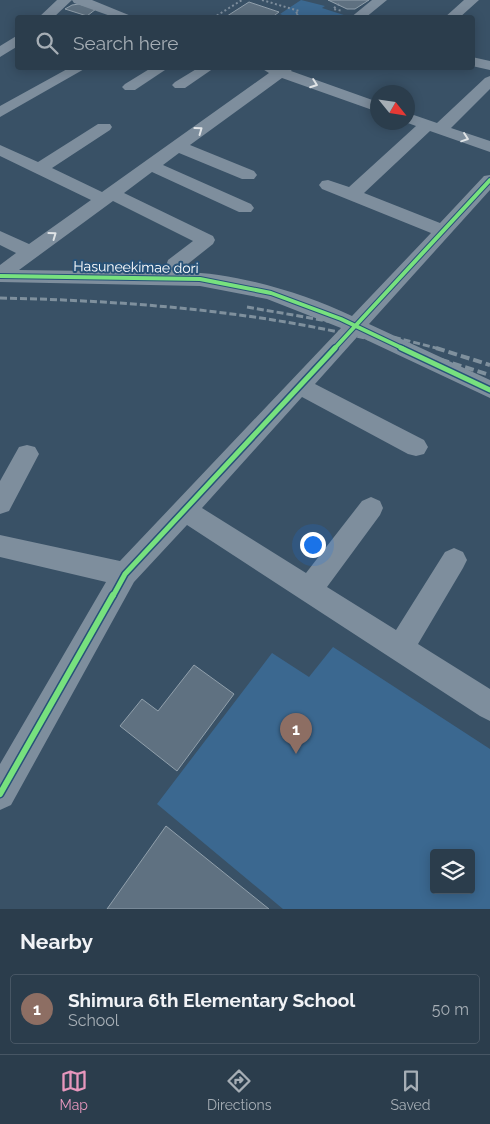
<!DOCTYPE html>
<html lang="en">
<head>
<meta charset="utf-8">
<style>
	body { margin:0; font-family:Raleway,sans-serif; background:#374856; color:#f1f3f6 }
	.controls { position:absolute; right:15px; bottom:15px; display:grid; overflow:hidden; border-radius:5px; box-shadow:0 2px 12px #0003 }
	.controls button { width:45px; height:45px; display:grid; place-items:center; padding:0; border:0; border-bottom:1px solid #475664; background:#2b3d4c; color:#f1f3f6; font:25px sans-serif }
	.compass { position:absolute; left:370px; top:85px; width:45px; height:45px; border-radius:50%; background:#2b3d4c; box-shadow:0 2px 12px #0003; rotate:120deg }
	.you { position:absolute; left:312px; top:544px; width:18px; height:18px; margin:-12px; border:4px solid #fff; border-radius:50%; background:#1a73e8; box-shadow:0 0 0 8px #1a73e833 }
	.badge { display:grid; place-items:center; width:32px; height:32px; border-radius:50%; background:#e797bd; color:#fff; font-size:16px; font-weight:700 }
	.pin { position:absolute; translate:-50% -41px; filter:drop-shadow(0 1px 2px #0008) }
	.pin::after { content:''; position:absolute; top:26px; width:18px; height:15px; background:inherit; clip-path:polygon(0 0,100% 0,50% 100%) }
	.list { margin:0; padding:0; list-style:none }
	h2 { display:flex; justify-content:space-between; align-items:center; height:65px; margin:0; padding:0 20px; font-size:21px }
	h2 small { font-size:16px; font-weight:400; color:#a6aeb5 }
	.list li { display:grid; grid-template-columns:32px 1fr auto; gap:15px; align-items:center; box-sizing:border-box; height:70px; margin:0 10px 10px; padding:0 10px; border:1px solid #475664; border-radius:5px }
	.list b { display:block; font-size:19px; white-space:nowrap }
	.list p { margin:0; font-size:16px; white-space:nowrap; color:#a6aeb5 }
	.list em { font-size:16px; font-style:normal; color:#a6aeb5 }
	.icon { flex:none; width:28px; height:28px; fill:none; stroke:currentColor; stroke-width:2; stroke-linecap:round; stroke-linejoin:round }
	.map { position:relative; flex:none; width:490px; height:909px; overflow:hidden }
	.search { position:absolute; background:#2b3d4c; box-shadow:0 2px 12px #0003; left:15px; right:15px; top:15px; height:55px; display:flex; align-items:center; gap:12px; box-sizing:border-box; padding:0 18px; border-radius:5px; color:#a6aeb5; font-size:19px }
	.sheet { height:145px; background:#2b3d4c }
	nav { display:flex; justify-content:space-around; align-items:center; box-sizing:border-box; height:70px; border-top:1px solid #475664; background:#2b3d4c; font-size:14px; color:#a6aeb5 }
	nav a { display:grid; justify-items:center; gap:2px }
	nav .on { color:#e797bd }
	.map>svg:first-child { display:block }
	.green { fill:#3b6890; fill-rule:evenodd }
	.building { fill:#5f7181; stroke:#91a0ac }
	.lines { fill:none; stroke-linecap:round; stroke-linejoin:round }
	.path { stroke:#7e8e9d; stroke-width:2; stroke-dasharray:2 2.5; stroke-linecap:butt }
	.minor { fill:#7e8e9d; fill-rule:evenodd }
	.rail-far1 { stroke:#7f909d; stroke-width:3; stroke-dasharray:7 3; stroke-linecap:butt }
	.rail { stroke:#7f909d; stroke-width:4; stroke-dasharray:9 4; stroke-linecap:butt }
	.cycleway-far2-casing { stroke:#275278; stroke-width:6 }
	.cycleway-far1-casing { stroke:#275278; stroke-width:8 }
	.cycleway-casing { stroke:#275278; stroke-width:9 }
	.cycleway-far2 { stroke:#77e17e; stroke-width:4 }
	.cycleway-far1 { stroke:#77e17e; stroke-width:5 }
	.cycleway { stroke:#77e17e; stroke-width:6 }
	.oneway { stroke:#dfe3e6 }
	.labels { text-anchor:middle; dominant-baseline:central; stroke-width:4; stroke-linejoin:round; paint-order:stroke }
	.street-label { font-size:14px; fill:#fff; stroke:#275278 }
</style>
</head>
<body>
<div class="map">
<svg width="490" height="909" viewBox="0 0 490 909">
	<rect width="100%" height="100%" fill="#395166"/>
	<!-- green -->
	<path class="green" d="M301 0 325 6 322 8 350 17 289 18 280 14Z
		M333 647 490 749V909H283L157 804 272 653 309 677ZM434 853H471V890H434Z"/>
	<!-- building -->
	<path class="building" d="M328 0H369L355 9H347Z
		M249 2 279 12 271 18H224Z
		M79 4 96 9 87 16 65 9 72 5Z
		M194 665 234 694 177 771 120 726 142 699 158 711Z
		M166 826 269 909H107Z"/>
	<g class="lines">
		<!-- path -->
		<path class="path" d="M262 0 299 11 295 14 306 18
			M339 4 333 9 343 11
			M213 18 242 0"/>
		<!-- minor -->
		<path class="minor" d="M57 0H72L53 18H38Z
			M72 0H92L136 18H116L74 3Z
			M372 0H387L365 18H350Z
			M464 0H479L459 18H444Z
			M18 35V46L0 57V46Z
			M472 57 490 61V70L472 66Z
			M69 68H86L0 117V106Z
			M151 68H168L135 90H125L122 87 125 84Z
			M198 68H214L185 88H175L172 85 175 82Z
			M261 68H293L291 71 378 102V112L282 78 190 145 254 171 257 175 254 179H242L179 153 163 165 251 204 254 208 251 212H239L152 172 124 193 213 236 215 240 213 244 184 267 183 272C237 273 303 293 352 316L431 233 322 189 319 185 322 181 328 180 349 187 416 126 405 122H408V113L437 123 485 78 490 76V89L451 128 490 141V152L430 131 364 193 440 223 484 176 490 175V190L369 324 490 380V398L358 336 315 384 424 440 428 447 424 454 416 456 408 454 302 397 202 508 306 573 362 501 371 497 380 501 383 508 380 515 327 587 396 630 445 552 454 548 463 552 467 560 463 568 418 644 490 689V721L480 716 187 525 134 582 11 805 0 810V764L106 582 0 557V535L120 561 341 328 267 299 200 286 0 282V265L16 253 0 245V231L29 244 91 200 0 156V145L38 162 98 124H110L112 127 110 130 52 168 102 192 269 73ZM113 201 193 241 168 260 164 272 19 270Z
			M27 445 35 447 39 454 9 511 0 514V481L19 447Z"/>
		<!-- rail-far1 -->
		<path class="rail-far1" d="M0 298C138 301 274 312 408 349
			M247 307 339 323 440 349"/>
		<!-- rail -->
		<path class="rail" d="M403 348 490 375
			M436 348 490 365"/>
		<!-- cycleway-far2 casing -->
		<g class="cycleway-far2-casing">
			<path id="cycleway-far2" d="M0 276 200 279 271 293 341 319 404 349
				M334 349 490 180"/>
		</g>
		<!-- cycleway-far1 casing -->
		<g class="cycleway-far1-casing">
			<path id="cycleway-far1" d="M401 348 490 390
				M113 596 125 574 335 348"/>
		</g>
		<!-- cycleway casing -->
		<g class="cycleway-casing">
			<path id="cycleway" d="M0 794 113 595"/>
		</g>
		<!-- cycleway-far2 -->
		<use href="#cycleway-far2" class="cycleway-far2"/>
		<!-- cycleway-far1 -->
		<use href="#cycleway-far1" class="cycleway-far1"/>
		<!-- cycleway -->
		<use href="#cycleway" class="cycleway"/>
	</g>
	<!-- one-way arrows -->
	<defs><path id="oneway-chevron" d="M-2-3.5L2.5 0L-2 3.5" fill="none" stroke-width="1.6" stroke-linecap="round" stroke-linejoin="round" transform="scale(1.25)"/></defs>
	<g class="oneway">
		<use href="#oneway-chevron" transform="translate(314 84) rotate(20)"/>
		<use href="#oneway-chevron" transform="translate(199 130) rotate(-36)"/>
		<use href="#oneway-chevron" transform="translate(465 138) rotate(19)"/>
		<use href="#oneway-chevron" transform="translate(53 235) rotate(-36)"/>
	</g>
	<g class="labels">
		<!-- street labels -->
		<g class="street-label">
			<text transform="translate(136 267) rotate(1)">Hasuneekimae dori</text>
		</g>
	</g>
</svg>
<div class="controls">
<button><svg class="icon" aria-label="layers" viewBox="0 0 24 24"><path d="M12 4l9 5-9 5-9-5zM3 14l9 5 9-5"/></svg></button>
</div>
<svg class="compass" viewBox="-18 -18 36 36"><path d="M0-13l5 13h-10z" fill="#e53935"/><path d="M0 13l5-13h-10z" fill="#a6aeb5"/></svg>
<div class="you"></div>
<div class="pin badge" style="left:296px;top:754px;background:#8d6e63">1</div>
<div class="search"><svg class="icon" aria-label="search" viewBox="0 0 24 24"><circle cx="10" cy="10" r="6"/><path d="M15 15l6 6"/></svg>Search here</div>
</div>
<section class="sheet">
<h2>Nearby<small></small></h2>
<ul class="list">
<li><span class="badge" style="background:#8d6e63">1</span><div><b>Shimura 6th Elementary School</b><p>School</p></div><em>50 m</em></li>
</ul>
</section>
<nav>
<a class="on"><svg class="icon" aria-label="map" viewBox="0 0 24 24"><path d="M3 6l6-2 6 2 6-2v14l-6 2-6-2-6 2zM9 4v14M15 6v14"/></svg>Map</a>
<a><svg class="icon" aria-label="directions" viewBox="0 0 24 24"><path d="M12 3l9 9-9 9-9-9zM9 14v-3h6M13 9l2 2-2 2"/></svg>Directions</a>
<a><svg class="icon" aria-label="saved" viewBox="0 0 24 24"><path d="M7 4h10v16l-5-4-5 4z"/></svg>Saved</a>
</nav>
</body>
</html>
